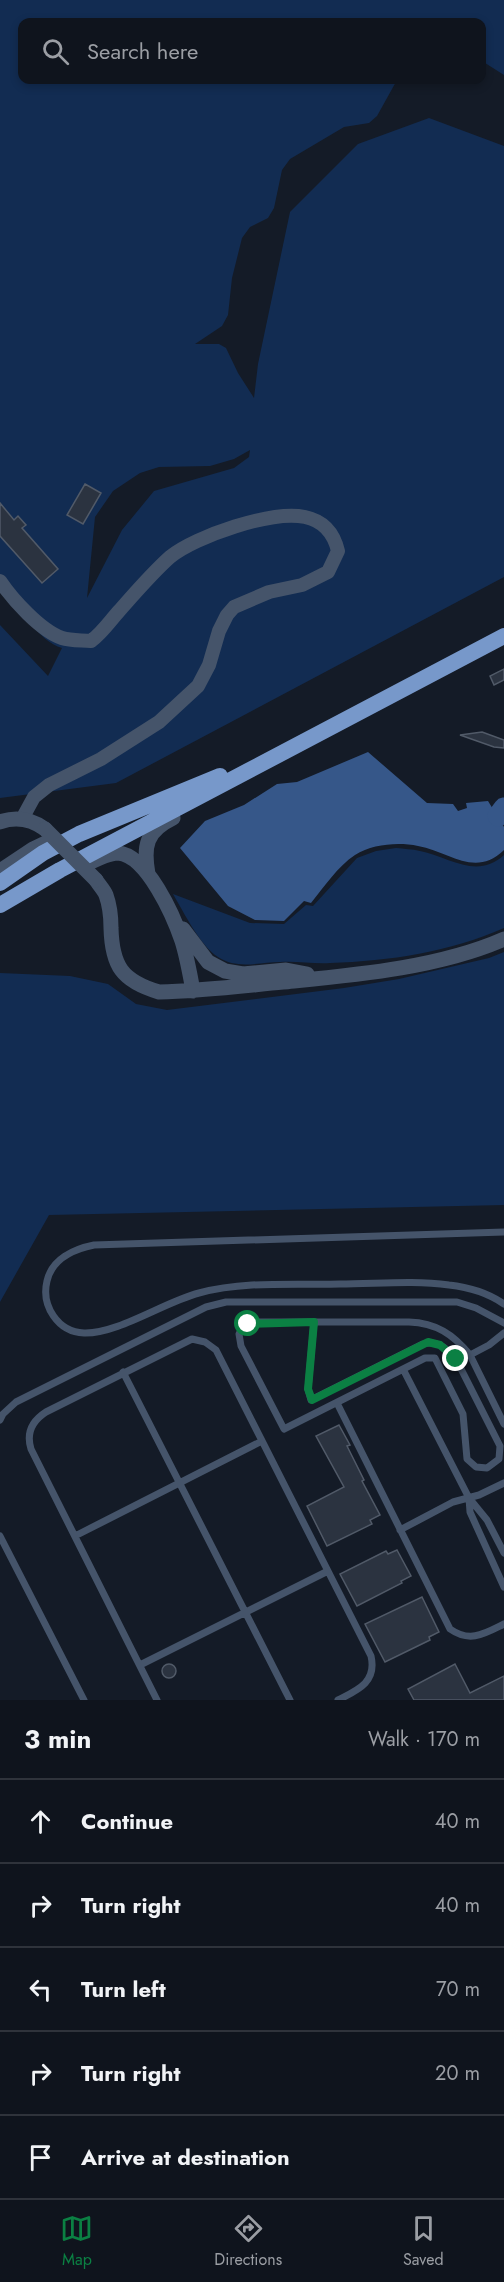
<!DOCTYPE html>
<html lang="en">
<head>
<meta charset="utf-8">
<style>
	body { margin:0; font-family:Jost,sans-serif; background:#1d212a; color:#f1f3f6 }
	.stop { position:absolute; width:18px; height:18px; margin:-14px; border:4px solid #0b8043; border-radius:50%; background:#fff }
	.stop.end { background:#0b8043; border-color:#fff; box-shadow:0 2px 6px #0008 }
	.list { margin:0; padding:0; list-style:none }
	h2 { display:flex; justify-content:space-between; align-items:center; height:78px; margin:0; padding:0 24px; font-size:26px }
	h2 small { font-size:20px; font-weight:400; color:#9b9ea4 }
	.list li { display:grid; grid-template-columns:39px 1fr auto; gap:18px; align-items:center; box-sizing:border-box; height:84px; padding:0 24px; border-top:2px solid #2f333b }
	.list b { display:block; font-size:22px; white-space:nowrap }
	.list em { font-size:20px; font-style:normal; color:#9b9ea4 }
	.icon { flex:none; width:33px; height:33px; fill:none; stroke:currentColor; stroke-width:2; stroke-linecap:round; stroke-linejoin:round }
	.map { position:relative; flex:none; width:504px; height:1700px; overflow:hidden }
	.search { position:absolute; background:#0f141d; box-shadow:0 3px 9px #0003; left:18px; right:18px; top:18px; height:66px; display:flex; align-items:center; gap:15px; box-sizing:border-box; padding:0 21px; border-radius:12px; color:#9b9ea4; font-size:22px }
	.sheet { height:498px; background:#0f141d }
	nav { display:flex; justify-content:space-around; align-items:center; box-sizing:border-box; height:84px; border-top:2px solid #2f333b; background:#0f141d; font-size:16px; color:#9b9ea4 }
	nav a { display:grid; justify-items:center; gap:3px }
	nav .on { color:#0b8043 }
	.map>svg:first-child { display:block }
	.green { fill:#122c52; fill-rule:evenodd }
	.water { fill:#365789 }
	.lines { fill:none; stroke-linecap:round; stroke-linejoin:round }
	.river { stroke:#365789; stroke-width:21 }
	.building { fill:#2b3340; stroke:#515a68; stroke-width:1.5 }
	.service { stroke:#45546a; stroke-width:7 }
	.minor { stroke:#45546a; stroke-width:14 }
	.tertiary { stroke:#45546a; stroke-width:15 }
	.trunk { stroke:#7798ca; stroke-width:16 }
	.tertiary-bridge { stroke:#45546a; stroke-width:15 }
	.route { stroke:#0b8043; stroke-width:8 }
</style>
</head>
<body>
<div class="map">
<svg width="504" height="1700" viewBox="0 0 504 1700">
	<rect width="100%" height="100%" fill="#141b27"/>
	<!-- green -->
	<path class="green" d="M0 0H504V75L482 61V22H22V80H397L377 116 369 123 344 127 290 159 282 170 274 208 268 218 250 227 242 238 232 278 228 315 222 326 195 344H219L226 348 238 373 254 398 258 364 290 212 358 144 429 118 504 146V577L116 783 0 798V625L48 676 62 648C39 642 15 603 0 584ZM250 450 249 457 234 468 154 491 122 530 87 598 95 517 113 491 140 473 159 467 210 466 234 459Z
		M396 848C404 849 412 849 420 851 449 857 477 880 504 855V928C450 952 390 961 330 963 314 964 297 961 280 962 259 962 238 970 218 957 201 947 183 911 173 894L250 923 284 924 306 905 313 906 357 858 376 851Z
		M504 952V1205L49 1215 0 1302V973L70 976 108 984 136 1004 167 1010 344 988 399 979 489 958Z"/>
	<!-- water -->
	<path class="water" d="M368 752 427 803 453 804 458 811 467 808 466 803 488 801 504 827V850C475 878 450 852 418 846 398 842 373 844 355 855 338 866 324 887 311 903L304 901 284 921 255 920 228 906 180 848 205 821 244 805 277 784 297 782Z"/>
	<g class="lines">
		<!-- river -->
		<path class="river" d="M498 816 504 808"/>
	</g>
	<!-- building -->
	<path class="building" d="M85 484 101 493 83 524 67 515Z
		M0 503 14 520 18 516 26 525 22 528 58 569 42 583 0 536Z
		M504 669V680L494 685 490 676Z
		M482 732 504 740V748L494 747 460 735Z
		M339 1425 350 1445 347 1446 364 1480 362 1481 380 1515 370 1520 372 1524 327 1546 307 1506 344 1487 316 1436Z
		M397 1550 411 1576 401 1581 402 1583 357 1606 340 1574 386 1551 388 1554Z
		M422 1597 439 1632 429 1637 430 1640 385 1662 365 1624Z
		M455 1664 470 1693 504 1676V1700H414L408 1689Z
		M162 1671a7 7 0 1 1 14 0a7 7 0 1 1-14 0Z"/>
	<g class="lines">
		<!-- service -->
		<path class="service" d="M504 1232 94 1245C74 1249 52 1259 47 1281 41 1306 58 1332 84 1333 118 1334 164 1302 199 1293 244 1281 293 1285 340 1284 376 1284 413 1280 449 1285 468 1287 488 1293 504 1304
			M314 1322 308 1389 311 1400 423 1344C437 1340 447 1348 456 1359L500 1446 499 1459 487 1468 476 1467 467 1459 463 1414 435 1358H425L284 1429 241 1346 239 1334 242 1328 255 1322H409C436 1323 453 1334 470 1355
			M504 1333 489 1345 470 1355 504 1424
			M403 1369 469 1498 487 1520 504 1553
			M123 1372 290 1700
			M337 1403 450 1629C470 1643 484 1634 504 1624
			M0 1420 3 1414 16 1402 206 1307 226 1302H457L476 1308 504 1323
			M469 1498 470 1512 504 1587
			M400 1530 453 1502 479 1495 504 1483
			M0 1536 84 1700
			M75 1536 262 1441
			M140 1665 328 1571
			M157 1700 31 1449C26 1433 32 1421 46 1412L192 1339 205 1342 216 1350 371 1656C377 1682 358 1690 338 1700"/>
		<!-- minor -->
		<path class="minor" d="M0 581C12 599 41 631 62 638 71 641 82 640 91 641 102 633 110 621 119 611 135 593 152 573 170 557 196 536 272 510 305 517 324 521 334 534 338 551L328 572 302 585 269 592 234 607 227 615 219 631 209 665 198 686 159 722 101 759 49 785 34 797 22 819"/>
		<!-- tertiary -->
		<path class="tertiary" d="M0 822C17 816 31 819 45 829
			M83 866C93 861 107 853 118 853 147 855 174 917 182 941 187 957 190 974 193 991
			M0 871 33 849 54 839
			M148 874C143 846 146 831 173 818
			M96 880C99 885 104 890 106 895 110 906 111 917 111 928 112 966 122 981 159 992 200 991 241 986 283 982 354 975 438 968 504 939
			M183 929 208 962 225 971 243 974 286 970 307 974"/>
		<!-- trunk -->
		<path class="trunk" d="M0 883 43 853 79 834 220 776
			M0 905 60 870 504 636"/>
		<!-- tertiary-bridge -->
		<path class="tertiary-bridge" d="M45 829 96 880"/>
	</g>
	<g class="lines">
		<!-- route -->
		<path class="route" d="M248 1324 314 1322 308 1389 312 1400 428 1342 440 1345 456 1359"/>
	</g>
</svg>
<div class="stop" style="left:248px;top:1324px"></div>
<div class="stop end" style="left:456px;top:1359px"></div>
<div class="search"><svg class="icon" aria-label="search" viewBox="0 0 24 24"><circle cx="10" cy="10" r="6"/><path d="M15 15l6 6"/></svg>Search here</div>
</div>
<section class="sheet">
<h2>3 min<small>Walk · 170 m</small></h2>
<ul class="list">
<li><svg class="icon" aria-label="ahead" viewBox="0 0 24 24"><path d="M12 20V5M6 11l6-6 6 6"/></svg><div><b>Continue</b></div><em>40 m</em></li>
<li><svg class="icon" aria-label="right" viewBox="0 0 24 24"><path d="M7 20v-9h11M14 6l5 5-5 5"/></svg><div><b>Turn right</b></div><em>40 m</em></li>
<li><svg class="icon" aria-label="left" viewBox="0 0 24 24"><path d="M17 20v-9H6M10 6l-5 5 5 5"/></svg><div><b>Turn left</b></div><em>70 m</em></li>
<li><svg class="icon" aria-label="right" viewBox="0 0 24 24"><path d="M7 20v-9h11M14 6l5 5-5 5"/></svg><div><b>Turn right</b></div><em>20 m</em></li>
<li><svg class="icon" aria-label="arrive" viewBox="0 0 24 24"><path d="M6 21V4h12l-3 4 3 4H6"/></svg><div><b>Arrive at destination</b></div></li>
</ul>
</section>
<nav>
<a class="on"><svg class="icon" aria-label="map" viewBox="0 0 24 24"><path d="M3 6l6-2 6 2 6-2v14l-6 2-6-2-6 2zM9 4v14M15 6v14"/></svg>Map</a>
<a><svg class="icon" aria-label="directions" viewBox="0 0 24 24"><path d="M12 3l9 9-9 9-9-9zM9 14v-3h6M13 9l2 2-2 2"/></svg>Directions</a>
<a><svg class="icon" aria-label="saved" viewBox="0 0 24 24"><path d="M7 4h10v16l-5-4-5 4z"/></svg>Saved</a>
</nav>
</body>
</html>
